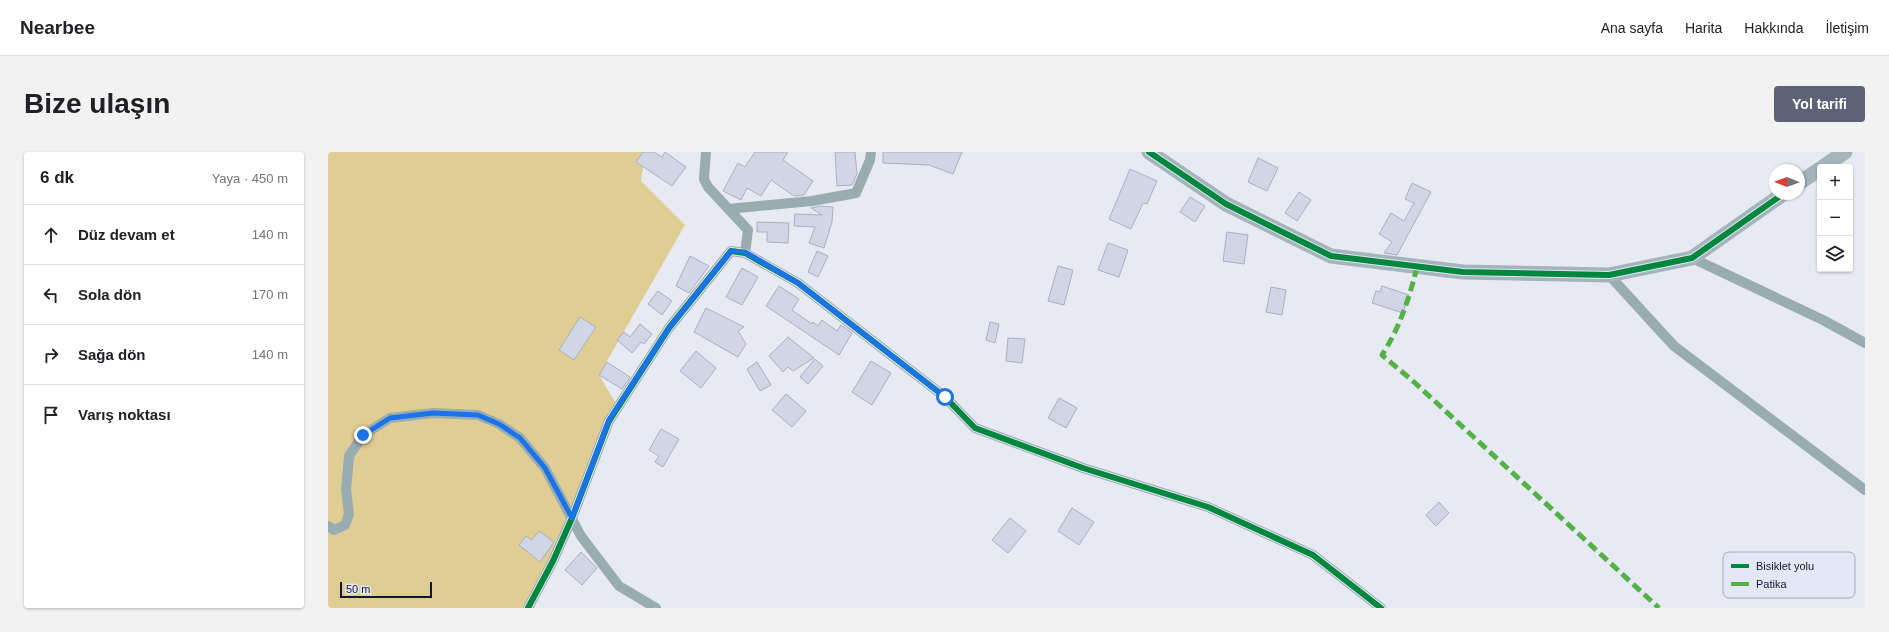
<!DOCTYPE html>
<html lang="tr">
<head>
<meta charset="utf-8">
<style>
	body { margin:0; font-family:Arial,sans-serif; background:#f2f2f2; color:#202124 }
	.controls { position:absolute; right:12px; top:12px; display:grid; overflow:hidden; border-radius:4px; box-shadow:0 1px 3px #0004 }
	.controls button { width:36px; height:36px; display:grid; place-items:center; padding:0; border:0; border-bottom:1px solid #e0e0e0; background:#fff; color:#202124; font:20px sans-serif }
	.compass { position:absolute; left:1441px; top:12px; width:36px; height:36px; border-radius:50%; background:#fff; box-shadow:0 1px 3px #0004; rotate:271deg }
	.scale { position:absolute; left:12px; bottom:10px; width:92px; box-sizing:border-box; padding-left:4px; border:2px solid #121832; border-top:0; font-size:11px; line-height:14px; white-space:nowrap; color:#121832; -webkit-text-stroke:3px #e3e7f6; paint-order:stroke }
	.stop { position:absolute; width:12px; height:12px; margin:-9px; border:3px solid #1a73e8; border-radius:50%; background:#fff }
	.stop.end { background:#1a73e8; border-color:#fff; box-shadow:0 1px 4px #0008 }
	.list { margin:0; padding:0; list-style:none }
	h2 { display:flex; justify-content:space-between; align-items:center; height:52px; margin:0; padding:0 16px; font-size:17px }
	h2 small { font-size:13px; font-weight:400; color:#757577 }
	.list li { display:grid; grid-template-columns:26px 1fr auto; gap:12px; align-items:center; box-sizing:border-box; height:60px; padding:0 16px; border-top:1px solid #e0e0e0 }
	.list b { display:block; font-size:15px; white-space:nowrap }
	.list em { font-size:13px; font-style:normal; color:#757577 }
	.icon { flex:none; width:22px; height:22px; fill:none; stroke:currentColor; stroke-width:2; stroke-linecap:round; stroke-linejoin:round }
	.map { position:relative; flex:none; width:1537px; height:456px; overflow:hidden; border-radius:4px }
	header { display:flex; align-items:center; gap:24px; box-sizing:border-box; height:56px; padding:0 20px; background:#fff; border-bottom:1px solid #e0e0e0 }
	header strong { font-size:19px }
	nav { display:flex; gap:22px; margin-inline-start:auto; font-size:14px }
	.intro { display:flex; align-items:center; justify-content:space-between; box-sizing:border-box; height:96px; padding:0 24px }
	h1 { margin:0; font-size:28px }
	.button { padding:10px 18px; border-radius:4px; background:#5d6275; color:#fff; font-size:14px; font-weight:700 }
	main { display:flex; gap:24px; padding:0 24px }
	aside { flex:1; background:#fff; border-radius:4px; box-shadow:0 1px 3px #0004 }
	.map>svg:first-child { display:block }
	.forest { fill:#dfcd94 }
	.building { fill:#d1d6e7; stroke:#aaafbf }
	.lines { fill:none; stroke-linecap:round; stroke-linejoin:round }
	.street { stroke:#99acb1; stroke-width:10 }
	.secondary { stroke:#a3b4bb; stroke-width:15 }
	.quiet { stroke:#54b146; stroke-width:5; stroke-dasharray:10 5; stroke-linecap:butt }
	.cycleway-casing { stroke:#e3e7f6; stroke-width:8 }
	.cycleway { stroke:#00873e; stroke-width:6 }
	.route { stroke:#1a73e8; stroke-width:5 }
	.key { fill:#e3e7f6; stroke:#a4a9bb; stroke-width:1 }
	.key-label { font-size:11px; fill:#121832 }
</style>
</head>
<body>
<header>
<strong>Nearbee</strong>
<nav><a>Ana sayfa</a><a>Harita</a><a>Hakkında</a><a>İletişim</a></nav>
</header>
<div class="intro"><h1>Bize ulaşın</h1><a class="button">Yol tarifi</a></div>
<main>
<aside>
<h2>6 dk<small>Yaya · 450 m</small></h2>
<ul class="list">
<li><svg class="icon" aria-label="ahead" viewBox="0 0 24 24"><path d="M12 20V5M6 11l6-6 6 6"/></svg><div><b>Düz devam et</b></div><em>140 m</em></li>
<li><svg class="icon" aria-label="left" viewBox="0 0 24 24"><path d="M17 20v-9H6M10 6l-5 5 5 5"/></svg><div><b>Sola dön</b></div><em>170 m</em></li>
<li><svg class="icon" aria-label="right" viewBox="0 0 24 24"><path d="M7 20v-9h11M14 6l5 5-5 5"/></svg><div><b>Sağa dön</b></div><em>140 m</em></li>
<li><svg class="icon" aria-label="arrive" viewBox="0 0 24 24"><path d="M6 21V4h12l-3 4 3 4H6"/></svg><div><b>Varış noktası</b></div></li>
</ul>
</aside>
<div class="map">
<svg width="1537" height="456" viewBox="0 0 1537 456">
	<rect width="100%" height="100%" fill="#e7eaf2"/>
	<!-- forest -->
	<path class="forest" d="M0 0H317L313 29 357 73 271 223 290 255 200 456H0Z"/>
	<!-- building -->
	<path class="building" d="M315 0H326L334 5 337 0 358 15 344 34 308 10Z
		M427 0H460L455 8 485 29 476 43 466 44 443 28 433 44 419 36 413 48 395 39 410 11 417 15Z
		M507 0H527L529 22 524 33 509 34Z
		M555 0H634L625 22 601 13 555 11Z
		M930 6 950 16 939 39 920 30Z
		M802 17 829 29 819 52 815 51 803 77 781 67Z
		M1084 31 1103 40 1069 103 1056 101 1064 90 1051 82 1063 61 1076 69 1086 51 1077 47Z
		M971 40 983 48 969 69 957 61Z
		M862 45 877 54 867 70 852 60Z
		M492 54 505 55 504 70 496 96 481 91 487 75 466 74 467 62 494 63 483 56Z
		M429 70 461 71 460 91 439 90V80H429Z
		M899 80 920 83 916 112 895 109Z
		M780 91 800 98 791 125 770 118Z
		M489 99 500 104 490 125 480 120Z
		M362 104 381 114 361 141 348 134Z
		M730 114 745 118 736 153 720 149Z
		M414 116 430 125 414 153 398 145Z
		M451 134 471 147 464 158 484 172 485 170 490 174 494 168 509 179 513 173 524 181 511 203 438 154Z
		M1054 134 1081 143 1075 161 1044 151 1048 139 1052 140Z
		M943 135 958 138 954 163 938 160Z
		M330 139 344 149 334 163 320 152Z
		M378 156 416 175 410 179 418 192 410 205 366 180Z
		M252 165 268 175 246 208 231 198Z
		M662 170 671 172 667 191 658 188Z
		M312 172 324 182 316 192 313 190 304 201 289 188 296 180 302 185Z
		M460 185 486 206 465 219 460 215 455 220 441 204Z
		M680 186 697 187 694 211 678 209Z
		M368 199 388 216 373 236 352 219Z
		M487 207 495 214 480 232 472 225Z
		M543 209 563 221 544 253 524 240Z
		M279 210 302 225 294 237 271 223Z
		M429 210 443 233 432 239 419 217Z
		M458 242 478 259 464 275 444 258Z
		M731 246 749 256 738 276 720 266Z
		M333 277 351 287 335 315 327 310 331 304 321 298Z
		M1111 350 1121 361 1108 374 1098 363Z
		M744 356 766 370 751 393 730 379Z
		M682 366 698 379 680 401 664 388Z
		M211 379 226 390 212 410 191 393 198 384 204 388Z
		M253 400 269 416 254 433 237 418Z"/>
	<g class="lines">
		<!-- street -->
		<path class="street" d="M378 0 376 27 380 35 420 78 417 101
			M400 57 484 49 528 41 542 8 543 0
			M1364 106 1495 168 1537 191
			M1281 123 1346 194 1537 338
			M0 374 6 378 17 373 21 362 18 338 21 304 35 283 62 266 105 261 150 263 171 272 192 286 217 316 253 384 291 434 328 456
			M200 456 225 409 244 366 281 269 341 176 403 99 417 101 470 131 617 245 647 276 755 316 880 355 985 403 1053 456"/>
		<!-- secondary -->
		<path class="secondary" d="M821 0 898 52 1003 104 1135 120 1281 123 1364 106 1455 42
			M1495 15 1517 0
			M1471 31 1492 17"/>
		<!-- quiet -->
		<path class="quiet" d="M1089 115C1081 147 1072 175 1054 203L1086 230 1331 456"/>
		<!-- cycleway casing -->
		<g class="cycleway-casing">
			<path id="cycleway" d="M821 0 898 52 1003 104 1135 120 1281 123 1364 106 1455 42
				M200 456 225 409 244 366 281 269 341 176 403 99 417 101 470 131 617 245 647 276 755 316 880 355 985 403 1053 456"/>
		</g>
		<!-- cycleway -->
		<use href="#cycleway" class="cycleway"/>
	</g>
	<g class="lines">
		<!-- route -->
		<path class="route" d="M35 283 62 266 105 261 150 263 171 272 192 286 217 316 244 366 281 268 341 176 403 99 417 100 470 131 617 245"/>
	</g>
	<!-- legend -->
	<rect x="1395" y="400" width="132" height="46" rx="6" class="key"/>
	<rect x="1403" y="412" width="18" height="4" fill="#00873e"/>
	<rect x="1403" y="430" width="18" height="4" fill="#54b146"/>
	<g class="key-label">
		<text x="1428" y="418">Bisiklet yolu</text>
		<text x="1428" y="436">Patika</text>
	</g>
</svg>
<div class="controls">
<button>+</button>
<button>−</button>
<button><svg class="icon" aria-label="layers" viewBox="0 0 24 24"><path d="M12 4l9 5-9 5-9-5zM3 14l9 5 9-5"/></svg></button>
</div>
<svg class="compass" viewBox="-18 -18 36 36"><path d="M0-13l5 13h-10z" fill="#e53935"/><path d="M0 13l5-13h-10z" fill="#757577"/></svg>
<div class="scale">50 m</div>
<div class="stop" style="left:617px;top:245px"></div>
<div class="stop end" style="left:35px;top:283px"></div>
</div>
</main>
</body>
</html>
